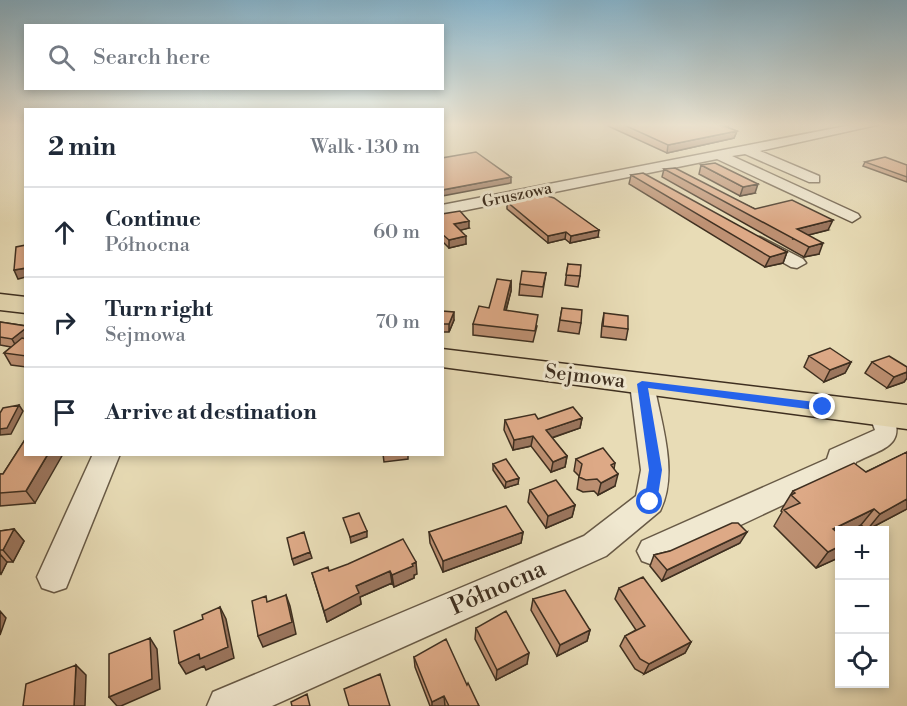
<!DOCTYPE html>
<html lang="en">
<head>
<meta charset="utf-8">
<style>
	body { margin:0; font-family:"Libre Bodoni",serif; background:#f2f2f3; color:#1f2937 }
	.controls { position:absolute; right:18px; bottom:18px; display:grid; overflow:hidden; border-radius:0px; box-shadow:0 3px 9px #0003 }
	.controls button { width:54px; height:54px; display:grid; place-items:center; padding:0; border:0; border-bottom:2px solid #e0e1e3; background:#fff; color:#1f2937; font:30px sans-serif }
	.stop { position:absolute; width:18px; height:18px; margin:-14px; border:4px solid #2563eb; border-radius:50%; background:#fff }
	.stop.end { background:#2563eb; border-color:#fff; box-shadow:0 2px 6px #0008 }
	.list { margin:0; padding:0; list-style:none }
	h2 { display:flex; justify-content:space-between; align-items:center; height:78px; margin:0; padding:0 24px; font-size:26px }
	h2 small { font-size:20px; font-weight:400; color:#747a83 }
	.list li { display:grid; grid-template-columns:39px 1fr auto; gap:18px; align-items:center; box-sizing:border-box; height:90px; padding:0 24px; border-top:2px solid #e0e1e3 }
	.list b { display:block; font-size:22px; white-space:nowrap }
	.list p { margin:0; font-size:20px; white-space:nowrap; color:#747a83 }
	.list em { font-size:20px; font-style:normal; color:#747a83 }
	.icon { flex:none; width:33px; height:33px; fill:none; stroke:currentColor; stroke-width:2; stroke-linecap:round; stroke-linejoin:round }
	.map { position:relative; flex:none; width:907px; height:706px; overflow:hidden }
	.search { position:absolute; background:#fff; box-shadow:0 3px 9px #0003; left:24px; top:24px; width:420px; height:66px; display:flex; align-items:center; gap:15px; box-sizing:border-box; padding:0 21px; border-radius:0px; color:#747a83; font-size:22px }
	.panel { position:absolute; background:#fff; box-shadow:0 3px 9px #0003; left:24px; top:108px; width:420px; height:348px; border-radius:0px }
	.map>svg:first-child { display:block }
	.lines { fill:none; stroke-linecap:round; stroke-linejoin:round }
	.minor-casing { stroke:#685a46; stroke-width:3 }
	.major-casing { stroke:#3e2f20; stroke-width:3 }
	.minor { fill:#f0e8d0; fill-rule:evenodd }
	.major { fill:#e8dcb6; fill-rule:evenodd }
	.wall { fill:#be9173; stroke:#3e2f20; stroke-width:1.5 }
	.shaded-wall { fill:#9b765e; stroke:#3e2f20; stroke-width:1.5 }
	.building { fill:#dda986; stroke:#3e2f20; stroke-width:1.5 }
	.route { fill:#2563eb }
	.labels { text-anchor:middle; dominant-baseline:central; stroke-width:6; stroke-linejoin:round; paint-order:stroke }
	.far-street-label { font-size:16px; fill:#3e2f20; stroke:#f0e8d0 }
	.street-label { font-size:20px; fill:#3e2f20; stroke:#f0e8d0 }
	.near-street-label { font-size:24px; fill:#3e2f20; stroke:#f0e8d0 }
</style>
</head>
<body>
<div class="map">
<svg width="907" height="706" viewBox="0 0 907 706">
	<rect width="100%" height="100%" fill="#e8dcb6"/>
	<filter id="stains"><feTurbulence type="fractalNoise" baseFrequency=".00333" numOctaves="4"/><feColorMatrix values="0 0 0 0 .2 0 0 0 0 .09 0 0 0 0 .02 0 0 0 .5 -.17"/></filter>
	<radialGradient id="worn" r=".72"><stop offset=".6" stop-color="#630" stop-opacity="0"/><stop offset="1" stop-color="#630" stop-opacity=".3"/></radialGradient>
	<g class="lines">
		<!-- minor casing -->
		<g class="minor-casing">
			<path id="minor" d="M856 124H881L760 151 819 176V182H809L745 154 732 156 858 214 860 217 852 222 717 159 442 215V205Z
				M760 237 803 259 806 263 797 268 791 267 754 246 751 242 754 238Z
				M642 376 650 378 654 384C661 423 679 473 660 511L606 556 272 706H207L213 692 584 536 636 496 641 470 630 384 634 378Z
				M882 405 891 408C907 446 886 447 856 462L853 472 664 561 653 565 642 561 637 551 642 541 827 459 830 450 875 430 869 414 873 408Z
				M93 454H120L66 588 54 592 42 588 37 577Z"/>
		</g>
		<!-- major casing -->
		<g class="major-casing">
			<path id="major" d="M0 294 26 297V313L0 310Z
				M442 349 907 405V429L442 367Z"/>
		</g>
		<!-- minor -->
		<use href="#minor" class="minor"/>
		<!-- major -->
		<use href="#major" class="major"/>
	</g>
	<!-- wall -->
	<path class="wall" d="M608 124H729L728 128 737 131 734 138 667 153 608 126Z
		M865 162 907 165V182L863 166Z
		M701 165 755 193 740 196 699 174Z
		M664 169 755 209 828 230 808 235 819 254 804 257 662 177Z
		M631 175 787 252 783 263 765 267 629 184Z
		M507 202 598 237 570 243 565 239 548 243 507 209Z
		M442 214 469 228 460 230 466 244 449 248 442 241Z
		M568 264 580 276 578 287 565 285Z
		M546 273 542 297 519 295 520 284Z
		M511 281V291L506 311 537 326 533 342 473 335V324L489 308Z
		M562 308 581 323 579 334 558 331Z
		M442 311 454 320 449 332H442Z
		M604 313 628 329 626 340 601 337 602 324Z
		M0 322 26 326V367L11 365 4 353 11 347 0 345Z
		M809 356 851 362 845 373 824 382 804 367Z
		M872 362 907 367V378L904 382 887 388 865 373Z
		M582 418 580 428 552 438 567 456 565 467 551 472 531 446 513 450 504 430 505 420Z
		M26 438 35 503 0 506V474H3Z
		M907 452V509L867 530 861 525 851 531H840V553L836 559 816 568 774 526 782 512 781 511 783 507 793 491 866 472Z
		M383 454H408V459L384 462Z
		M576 459 615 463 614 469 615 486 598 495 594 491 583 492 577 489 579 476 574 471Z
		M493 464 518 484 505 488 493 470Z
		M530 490 575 505 572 517 546 528 528 502Z
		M14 529 24 541 13 562H7L1 574H0V531Z
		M429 532H523L521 543 443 572 430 543Z
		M740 543 662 581 650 566 654 555 670 551Z
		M329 571 417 574 414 575V578L394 587 392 583 360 597 361 604 327 622 312 573Z
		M619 588 691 642 685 653 644 674 635 669 620 646 625 636 636 630 615 599Z
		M533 599 590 630 587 641 557 656 531 610Z
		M476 628 527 664 496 680 475 639Z
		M414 657 467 685 479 706H430L415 667Z"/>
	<!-- shaded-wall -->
	<path class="shaded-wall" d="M716 124H729L728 128Z
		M737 131 734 138 667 153 668 145Z
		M511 177V183L442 196V190Z
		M758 184 755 193 740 196 743 187Z
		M833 220 828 230 793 239 797 229Z
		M469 221V228L454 232V224Z
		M599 230 598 237 570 243 571 236Z
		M566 232 565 239 548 243V236Z
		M466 236V244L449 248V240Z
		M823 243 819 254 804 257 809 247Z
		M787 252 783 263 765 267 770 257Z
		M26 268V277L18 279 14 270Z
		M511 281V291L503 321 504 310Z
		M454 312V320L449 332V324Z
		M26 328V341L17 348 12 339Z
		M851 362 845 373 824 382 830 370Z
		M907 372V378L904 382 887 388 894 377Z
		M19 405 23 411 11 434 0 435V429Z
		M582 418 580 428 545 440 546 430Z
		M533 436 531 446 513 450 514 440Z
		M48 454H63L35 503 26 491Z
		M567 456 565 467 551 472 553 462Z
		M618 474 615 486 598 495 601 483Z
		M519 478 518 484 505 488 506 482Z
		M907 499V509L867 530 880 514Z
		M575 505 572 517 546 528 548 516Z
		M874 509 861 525 851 531H840V536L833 529Z
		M14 529 24 541 13 562 3 550Z
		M367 531V537L351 543 350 537Z
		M523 532 521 543 443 572V561Z
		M747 532 740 543 662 581 667 570Z
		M840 546V553L836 559 816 568 828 552Z
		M310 552 312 558 294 565 292 559Z
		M0 554 7 562 1 574 0 572Z
		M416 562 417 574 414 575V578L394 587 392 575Z
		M390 571 392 583 360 597 361 604 327 622 324 611 356 586Z
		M286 595 290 606 296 634 263 647 258 636Z
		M220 607 226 619 234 658 206 670 204 666 186 674 179 663Z
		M0 611 6 618 0 635Z
		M590 630 587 641 557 656 560 645Z
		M150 638 157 649 160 689 121 706H117L109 697Z
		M691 642 685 653 644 674 649 664Z
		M529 653 527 664 496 680 497 670Z
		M76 665 86 675 85 706H74Z
		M444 696 445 706H432V702Z"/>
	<!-- building -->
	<path class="building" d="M622 124H719L737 131 668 145Z
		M476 152 511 177 442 190V158Z
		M885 157 907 165V177L865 162Z
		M715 163 758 184 743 187 701 165Z
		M675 168 755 209 792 200 833 220 797 229 823 243 809 247 664 169Z
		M643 173 787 252 770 257 631 175Z
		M544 195 554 198 599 230 571 236 566 232 548 236 507 202Z
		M460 211 469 221 454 224 466 236 449 240 442 234V214Z
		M26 245V268L14 270 16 247Z
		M568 264 581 265 580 276 566 275Z
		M522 271 546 273 543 287 520 284Z
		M497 279 511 281 504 310 538 315 535 331 473 324 479 306 489 308Z
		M562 308 582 310 581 323 560 320Z
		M442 311 454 312 449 324H442Z
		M604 313 628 316V329L603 326Z
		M0 322 26 326V328L12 339 0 337Z
		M22 338 26 339V356L4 353Z
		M830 348 851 362 830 370 809 356Z
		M889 356 907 367V372L894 377 872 362Z
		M19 405 7 428 0 429V413L3 408Z
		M573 407 582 418 546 430 567 456 553 462 533 436 514 440 505 420 535 414 538 419Z
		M26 438V454H48L26 491 0 493V474H3Z
		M603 448 615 463 611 465 618 474 601 483 597 479 586 480 579 477 582 464 576 459Z
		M907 452V499L880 514 874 509 833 529 840 535V546L828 552 784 510 800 503 791 495 795 493 793 491 854 463 866 472Z
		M506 459 519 478 506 482 493 464Z
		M556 480 575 505 548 516 530 490Z
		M506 506 523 532 443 561 429 532Z
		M359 513 367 531 350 537 343 518Z
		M732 523H738L747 532 667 570 654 555 670 551Z
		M14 529 3 550H0V531Z
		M304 532 310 552 292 559 287 538Z
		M403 539 416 562 412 564 413 566 392 575 390 571 356 586 359 593 324 611 312 573 328 567 329 571 348 564Z
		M643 577 691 642 649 664 640 659 625 636 645 626 619 588Z
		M565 590 590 630 560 645 533 599Z
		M286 595 292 622 258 636 252 601 266 596 267 602Z
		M220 607 228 647 200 659 199 654 179 663 174 631 203 619 202 615Z
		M506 611 529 653 497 670 476 628Z
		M150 638 152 679 109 697V654Z
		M446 639 467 685 468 683 479 706H449L444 696 432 702 414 657Z
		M76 665 74 706H23L26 684Z
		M380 674 390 706H349L344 689Z
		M307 694 310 706H292L291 702Z"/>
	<!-- sky -->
	<linearGradient id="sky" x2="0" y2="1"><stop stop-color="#87b7d1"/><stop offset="0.56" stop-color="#f5efde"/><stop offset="1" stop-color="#f5efde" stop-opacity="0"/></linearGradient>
	<rect width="907" height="223" fill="url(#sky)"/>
	<!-- route -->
	<path class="route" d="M642 381 823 403 829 407 823 411 648 388 662 470 657 502 650 507 644 502 649 470 637 384Z"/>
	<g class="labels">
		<!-- far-street labels -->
		<g class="far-street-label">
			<text transform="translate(517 195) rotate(-12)">Gruszowa</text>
		</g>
		<!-- street labels -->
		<g class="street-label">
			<text transform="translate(585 377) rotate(7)">Sejmowa</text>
		</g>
		<!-- near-street labels -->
		<g class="near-street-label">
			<text transform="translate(498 588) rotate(-24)">Północna</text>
		</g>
	</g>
	<rect width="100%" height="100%" filter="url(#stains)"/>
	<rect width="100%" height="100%" fill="url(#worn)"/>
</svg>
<div class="controls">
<button>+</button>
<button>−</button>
<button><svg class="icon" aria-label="locate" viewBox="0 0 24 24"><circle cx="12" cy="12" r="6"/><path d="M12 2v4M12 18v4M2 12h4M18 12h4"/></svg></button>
</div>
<div class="stop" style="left:650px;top:502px"></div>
<div class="stop end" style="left:823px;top:407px"></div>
<div class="search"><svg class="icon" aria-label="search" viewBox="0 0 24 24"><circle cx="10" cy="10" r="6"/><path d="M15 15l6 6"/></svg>Search here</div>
<section class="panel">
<h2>2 min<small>Walk · 130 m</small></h2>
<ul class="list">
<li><svg class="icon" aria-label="ahead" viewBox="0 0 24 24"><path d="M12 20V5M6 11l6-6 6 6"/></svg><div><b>Continue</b><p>Północna</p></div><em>60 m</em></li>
<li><svg class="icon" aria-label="right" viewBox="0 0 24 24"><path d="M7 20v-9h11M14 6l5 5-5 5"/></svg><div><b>Turn right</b><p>Sejmowa</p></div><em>70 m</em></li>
<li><svg class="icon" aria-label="arrive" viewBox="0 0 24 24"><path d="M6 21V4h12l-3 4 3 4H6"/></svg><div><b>Arrive at destination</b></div></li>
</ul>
</section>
</div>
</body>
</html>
